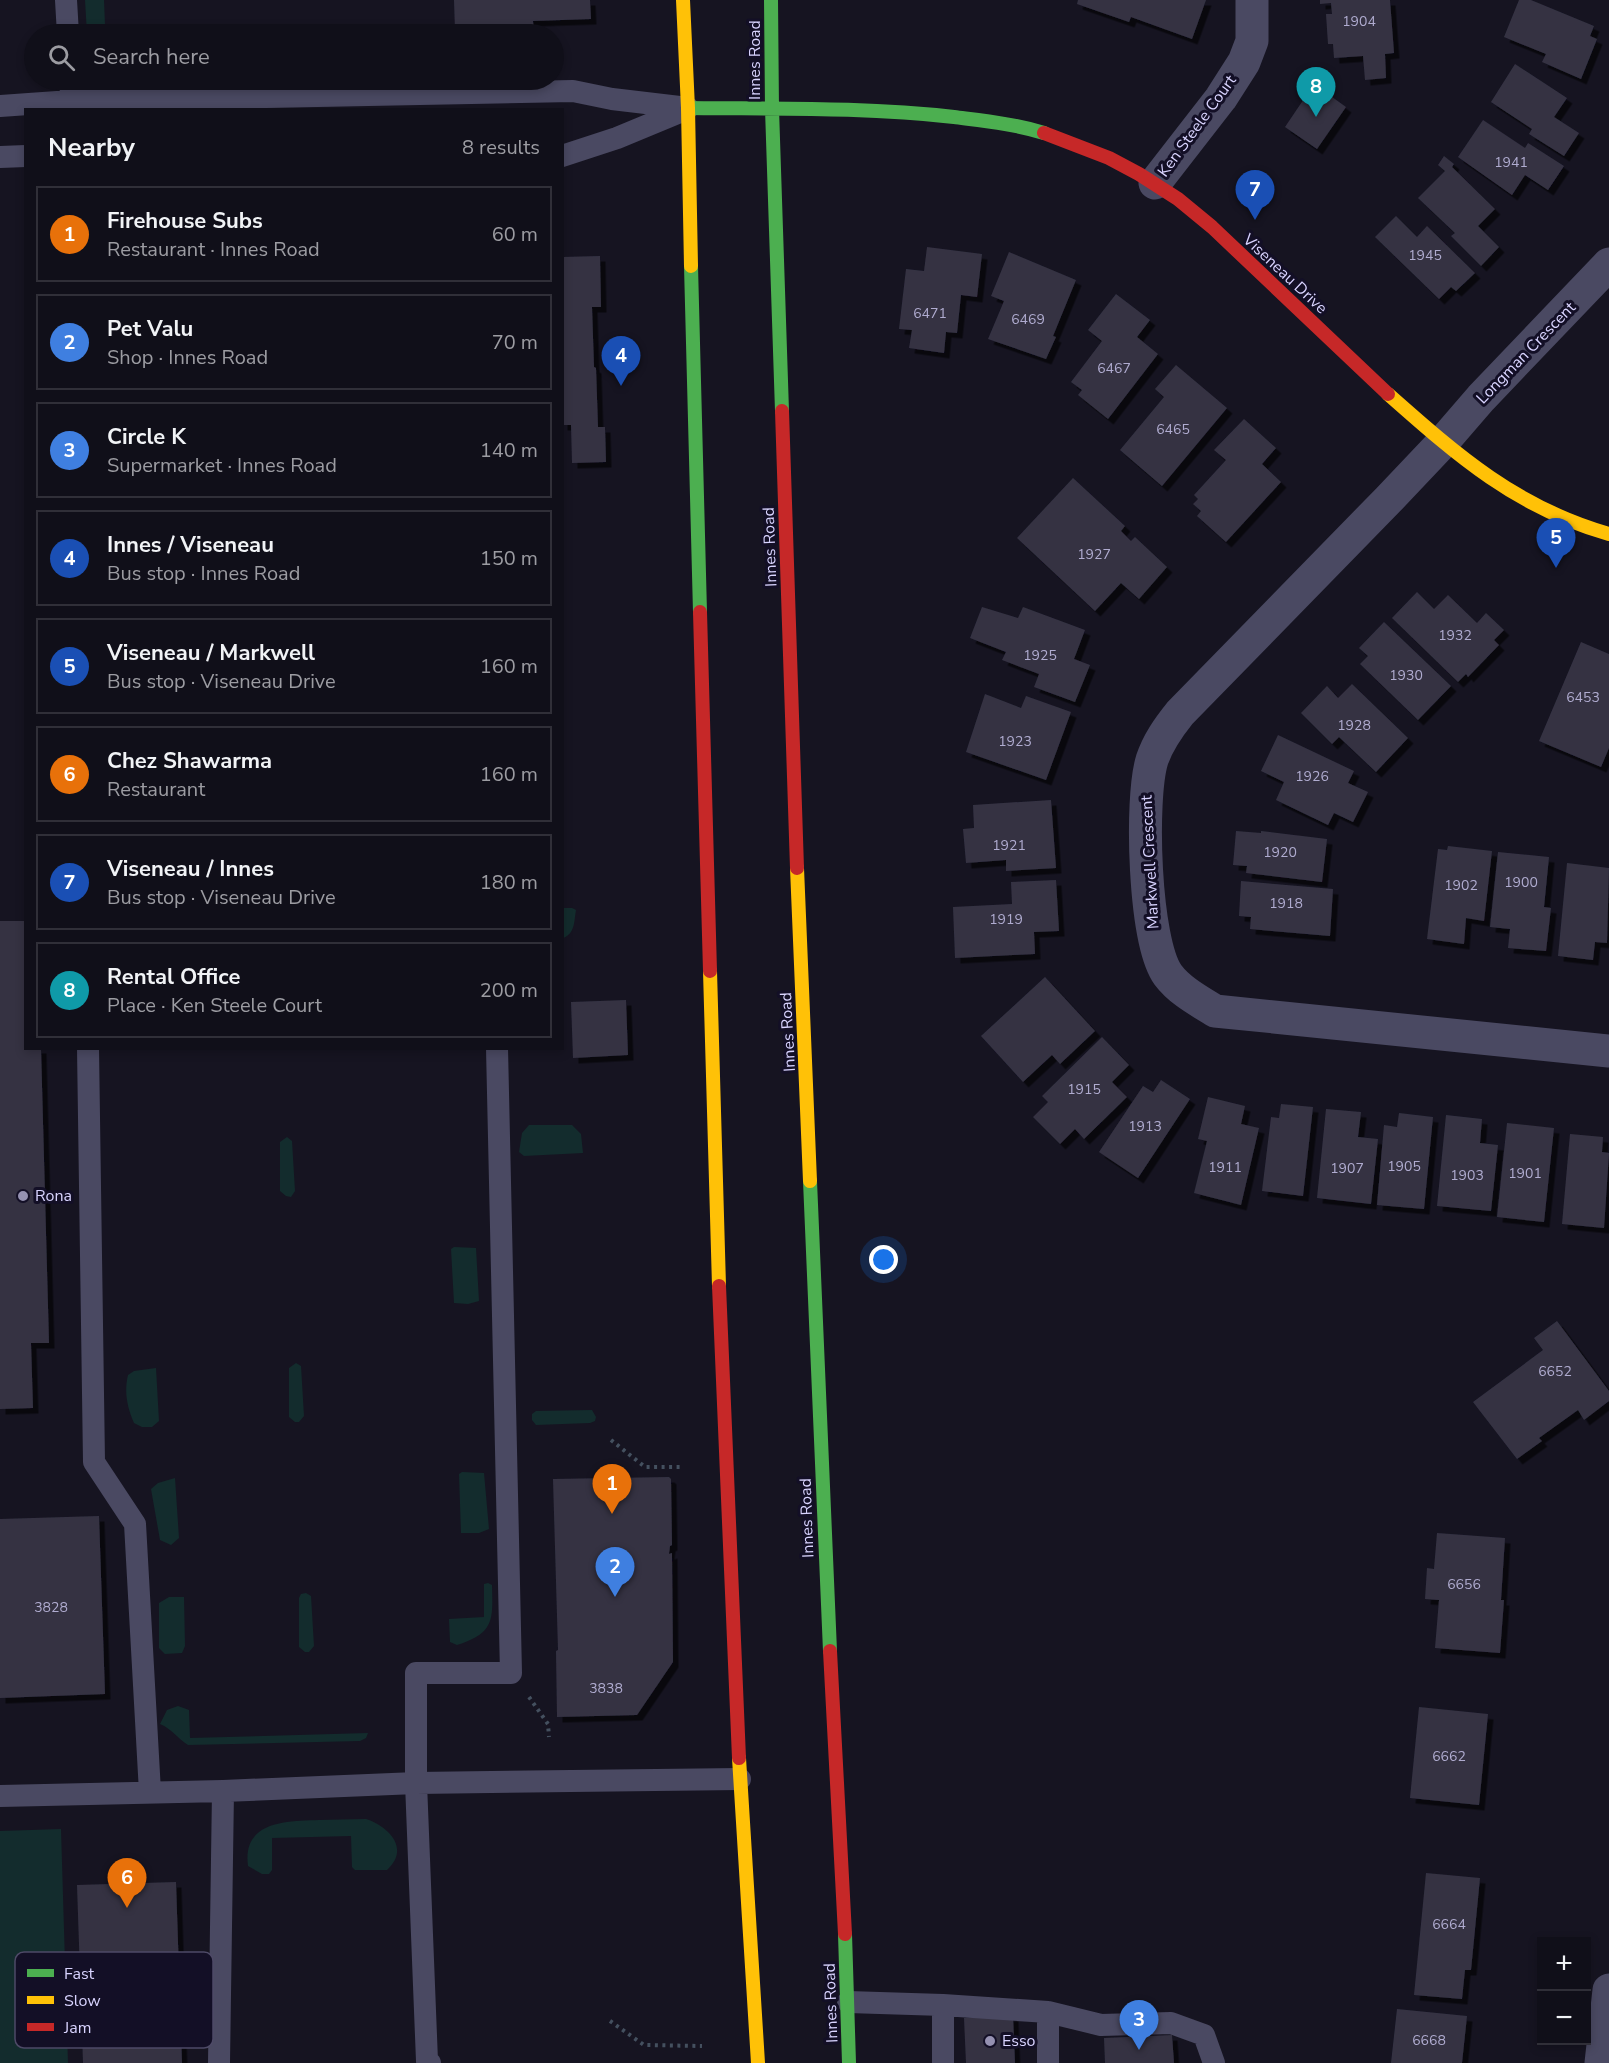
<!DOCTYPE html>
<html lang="en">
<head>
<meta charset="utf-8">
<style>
	body { margin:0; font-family:"Nunito Sans",sans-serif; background:#191822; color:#f1f3f6 }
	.controls { position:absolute; right:18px; bottom:18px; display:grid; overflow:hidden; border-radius:0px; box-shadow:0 3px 9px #0003 }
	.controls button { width:54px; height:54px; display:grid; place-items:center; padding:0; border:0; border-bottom:2px solid #302f38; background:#100f19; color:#f1f3f6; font:30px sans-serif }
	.you { position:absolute; left:884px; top:1260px; width:21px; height:21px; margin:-15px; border:4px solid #fff; border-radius:50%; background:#1a73e8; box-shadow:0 0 0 9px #1a73e833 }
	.badge { display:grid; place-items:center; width:39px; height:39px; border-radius:50%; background:#db2777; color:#fff; font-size:20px; font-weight:700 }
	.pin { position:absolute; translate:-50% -50px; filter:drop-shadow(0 2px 3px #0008) }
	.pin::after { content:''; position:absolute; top:32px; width:21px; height:18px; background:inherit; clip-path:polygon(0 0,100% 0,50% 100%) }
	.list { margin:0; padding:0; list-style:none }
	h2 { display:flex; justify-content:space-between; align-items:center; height:78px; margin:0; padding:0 24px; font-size:26px }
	h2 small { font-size:20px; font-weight:400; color:#9c9ca2 }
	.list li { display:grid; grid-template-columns:39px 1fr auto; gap:18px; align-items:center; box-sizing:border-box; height:96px; margin:0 12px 12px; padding:0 12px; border:2px solid #302f38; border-radius:0px }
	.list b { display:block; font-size:22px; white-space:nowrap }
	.list p { margin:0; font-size:20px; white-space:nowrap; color:#9c9ca2 }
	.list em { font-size:20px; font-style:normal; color:#9c9ca2 }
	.icon { flex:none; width:33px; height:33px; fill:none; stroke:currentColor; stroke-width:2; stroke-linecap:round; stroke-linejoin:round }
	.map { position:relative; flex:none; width:1609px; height:2063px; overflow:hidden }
	.search { position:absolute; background:#100f19; box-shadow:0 3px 9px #0003; left:24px; top:24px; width:540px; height:66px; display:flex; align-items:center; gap:15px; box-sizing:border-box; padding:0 21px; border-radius:33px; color:#9c9ca2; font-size:22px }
	.panel { position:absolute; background:#100f19; box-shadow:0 3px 9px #0003; left:24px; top:108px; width:540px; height:942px; border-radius:0px }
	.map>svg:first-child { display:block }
	.green { fill:#132c2d }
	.building { fill:#343243; filter:url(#shadow) }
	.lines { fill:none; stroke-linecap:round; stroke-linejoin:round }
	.path { stroke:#44505f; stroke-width:4; stroke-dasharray:3 4.5; stroke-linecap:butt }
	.lane { stroke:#4a4962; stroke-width:22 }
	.street { stroke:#4a4962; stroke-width:33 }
	.fast { stroke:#4caf50; stroke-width:14 }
	.slow { stroke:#ffc107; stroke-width:14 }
	.jam { stroke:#c62828; stroke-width:14 }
	.poi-dot { fill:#9591b1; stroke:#130f26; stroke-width:2 }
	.labels { text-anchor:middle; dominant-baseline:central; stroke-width:6; stroke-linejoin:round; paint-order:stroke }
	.number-label { font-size:14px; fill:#b0acd0 }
	.street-label { font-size:16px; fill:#d9d4ff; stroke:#130f26 }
	.poi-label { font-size:16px; fill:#d9d4ff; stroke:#130f26; text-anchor:start }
	.key { fill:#130f26; stroke:#4e4a67; stroke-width:1.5 }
	.key-label { font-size:16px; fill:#d9d4ff }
</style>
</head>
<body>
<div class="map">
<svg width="1609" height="2063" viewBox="0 0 1609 2063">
	<defs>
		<filter id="shadow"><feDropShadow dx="5.5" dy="5.5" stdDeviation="0" flood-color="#0009"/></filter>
	</defs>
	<rect width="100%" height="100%" fill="#161421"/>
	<!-- green -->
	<path class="green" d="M85 0H104L105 25 142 24 145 27 146 34H87Z
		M562 908H572L576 910C574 921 575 934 563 938Z
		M529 1125H572L581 1134 583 1153 524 1156 519 1152 522 1133Z
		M287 1137 292 1141 295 1191 291 1197 286 1196 280 1191V1142Z
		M454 1247 476 1248 479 1301 468 1304 454 1303 451 1249Z
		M296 1363 301 1366 304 1416 299 1422H295L289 1417V1368Z
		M156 1368 159 1421 152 1427H142L134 1423C127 1407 124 1392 128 1375L134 1371Z
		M592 1410 596 1417 595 1421 590 1423 536 1425 532 1420V1414L536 1411Z
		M462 1472 484 1473 489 1529 479 1533H461L459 1474Z
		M175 1478 179 1538 171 1545 160 1540 151 1489 158 1483Z
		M488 1583 492 1585C493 1621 494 1633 457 1645L450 1642 449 1619 484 1617V1584Z
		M306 1593 311 1596 314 1646 309 1652H305L299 1647V1598L301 1594Z
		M169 1597H184L185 1646 182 1653 165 1654 159 1648V1603Z
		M178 1706 189 1710 190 1738 368 1733 366 1738 360 1741 188 1745C177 1738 172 1729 160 1724L167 1710Z
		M366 1819C390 1827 410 1849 387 1870H355L352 1867 351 1836 272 1838V1870L269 1874H262L248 1866C242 1821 286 1821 319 1820 334 1820 350 1819 366 1819Z
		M61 1829 68 2063H0V1831Z"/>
	<!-- building -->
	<path class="building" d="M454 0H590L591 19 533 21 534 32 515 33V34H489V30L455 31Z
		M1078 0H1206L1192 39 1131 17 1129 22 1077 4Z
		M1320 0H1390L1394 53 1385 54 1386 78 1365 80 1363 56 1334 58 1333 44H1328L1326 14H1332L1331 3 1320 4Z
		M1519 0H1531L1594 26 1590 36 1597 39 1581 79 1542 62 1546 54 1504 37Z
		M1515 64 1567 98 1554 117 1579 133 1564 156 1529 134 1532 129 1491 102Z
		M1314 84 1346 107 1317 149 1285 127Z
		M1483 120 1525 148 1528 143 1564 166 1548 190 1525 175 1512 195 1458 157Z
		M1444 156 1454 164 1452 167 1495 209 1478 226 1499 247 1481 266 1451 236 1455 233 1418 198 1445 171 1438 165Z
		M1396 216 1417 237 1427 226 1475 273 1456 291 1451 287 1439 299 1375 237Z
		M927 247 982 254 977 297 961 295 957 333 946 332 944 353 909 348 912 330 899 329 906 269 924 271Z
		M1009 252 1076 280 1053 336 1056 337 1046 359 988 339 1004 301 991 296Z
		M600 256 601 307H592L594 367 596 368 598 427H605L606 462 572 463 571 425H562V257Z
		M1116 294 1150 320 1137 337 1158 354 1108 419 1078 395 1082 390 1071 382 1102 341 1088 330Z
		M1176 365 1227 408 1162 486 1120 450 1164 397 1155 389Z
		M1244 419 1276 448 1262 464 1281 482 1226 542 1197 516 1201 511 1193 504 1198 499 1194 495 1226 460 1214 450Z
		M1073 478 1125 526 1121 531 1131 541 1135 537 1167 567 1139 599 1121 583 1095 611 1017 538Z
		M1417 592 1434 609 1448 595 1477 623 1486 613 1504 630 1494 640 1499 645 1468 677 1466 674 1458 682 1392 618Z
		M982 607 1018 618 1023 607 1085 630 1074 659 1090 665 1075 702 1034 687 1039 674 1002 660 1006 652 970 638Z
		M1384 622 1451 686 1418 720 1360 664 1368 656 1359 648Z
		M1581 642 1609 654V748L1601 767 1539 741Z
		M1352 684 1408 738 1376 772 1339 737 1332 744 1301 713 1327 686 1338 698Z
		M985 694 1021 708 1026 696 1071 712 1046 780 966 752Z
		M1278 735 1354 771 1348 783 1368 792 1353 822 1334 813 1328 825 1276 800 1284 782 1261 771Z
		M1051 800 1056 868 1006 871V860L966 863 963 829 974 828 973 805Z
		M1236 831 1261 833V831L1327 839 1322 882 1246 873 1247 866 1233 865Z
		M1448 846 1492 851 1484 921 1466 918 1464 944 1427 939 1438 849 1447 850Z
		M1498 852 1549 857 1544 907 1551 908 1546 951 1508 948 1510 929 1490 927Z
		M1567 863 1609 868 1607 943 1595 942 1593 960 1558 956Z
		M1056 880 1059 931 1034 932 1035 954 955 958 953 907 1012 904 1011 882Z
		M1241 881 1333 889 1330 936 1250 929 1251 917 1239 916Z
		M0 921H26V1048H41L49 1343H31L33 1408 0 1409Z
		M1045 977 1095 1031 1060 1064 1052 1055 1023 1082 981 1036Z
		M626 1000 628 1055 573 1058 571 1002Z
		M1102 1037 1129 1065 1112 1082 1127 1097 1084 1139 1075 1129 1060 1144 1033 1117 1048 1102 1042 1096Z
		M1161 1080 1190 1099 1138 1178 1099 1152 1143 1086 1153 1092Z
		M1208 1097 1245 1106 1241 1124 1259 1128 1241 1205 1194 1193 1207 1141 1198 1139Z
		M1281 1104 1313 1107 1303 1196 1262 1191 1271 1117 1279 1118Z
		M1326 1109 1361 1112 1358 1137 1378 1139 1371 1204 1317 1198Z
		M1399 1113 1433 1117 1424 1209 1377 1205 1384 1125 1397 1127Z
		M1446 1115 1482 1119 1480 1143 1498 1145 1491 1211 1437 1206Z
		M1507 1123 1554 1128 1544 1222 1497 1217Z
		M1570 1134 1603 1137 1602 1152 1609 1153 1604 1228 1562 1224Z
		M1557 1321 1609 1391V1401L1584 1420 1578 1410 1539 1438 1542 1441 1517 1459 1473 1402 1543 1350 1534 1338Z
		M669 1477 671 1479 672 1545 670 1546 669 1554 672 1553 673 1662 637 1715 557 1717 556 1651 558 1650 553 1479Z
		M99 1516 105 1694 0 1698V1519Z
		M1437 1533 1505 1538 1501 1600H1504L1500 1653 1435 1648 1439 1600 1425 1599 1427 1568 1434 1569Z
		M1419 1707 1488 1714 1479 1805 1410 1798Z
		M1426 1873 1480 1878 1471 1970H1465L1462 1999 1414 1995Z
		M176 1882 182 2063H83L77 1885Z
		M1397 2009 1467 2016 1462 2063H1391Z
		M1013 2016 1015 2063H966L964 2018Z
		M1172 2035 1174 2063H1105L1104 2038Z"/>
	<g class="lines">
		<!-- path -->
		<path class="path" d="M611 1440 645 1467H682
			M529 1697 548 1724 549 1737
			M610 2021 644 2045 702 2046"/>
		<!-- lane -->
		<path class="lane" d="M66 0 68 34
			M70 80 72 110
			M0 106 71 101 573 91 612 99 688 108
			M562 156 617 138 687 109
			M0 157 26 156
			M88 1048 94 1462 135 1524 150 1792
			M0 1796 223 1791 416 1783 740 1779
			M848 2002 943 2005 1048 2012V2063
			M943 2005V2063
			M1048 2012 1101 2025 1171 2023 1204 2035 1214 2063
			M219 2063 223 1791
			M430 2063 427 2061 416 1783V1673H511L497 1048"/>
		<!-- street -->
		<path class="street" d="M1155 183 1221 98 1244 62 1252 41V0
			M1609 264 1481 398 1443 442 1388 500 1180 713C1168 728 1158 742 1152 760 1140 799 1144 942 1168 975 1180 991 1199 1001 1215 1011L1609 1051
			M1601 2063 1609 1990"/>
		<!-- fast -->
		<path class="fast" d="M771 0 772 109 782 411
			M688 108C777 109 866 107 954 117 985 121 1015 124 1044 133
			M691 266 700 612
			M810 1181 830 1651
			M845 1934 849 2063"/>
		<!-- slow -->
		<path class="slow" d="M683 0 688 108 691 266
			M1388 394C1458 456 1517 508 1609 534
			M797 868 810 1181
			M710 971 719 1286
			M739 1758 758 2063"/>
		<!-- jam -->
		<path class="jam" d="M1044 133 1109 158 1139 174 1178 199 1212 227 1388 394
			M782 411 797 868
			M700 612 710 971
			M719 1286 739 1758
			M830 1651 845 1934"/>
	</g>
	<!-- markers -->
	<g class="poi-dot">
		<circle cx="23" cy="1196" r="6"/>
		<circle cx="990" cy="2041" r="6"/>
	</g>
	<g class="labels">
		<!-- number labels -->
		<g class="number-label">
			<text x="1359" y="21">1904</text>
			<text x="1511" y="162">1941</text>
			<text x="1425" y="255">1945</text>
			<text x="930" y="313">6471</text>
			<text x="1028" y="319">6469</text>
			<text x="1114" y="368">6467</text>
			<text x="1173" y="429">6465</text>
			<text x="1094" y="554">1927</text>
			<text x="1455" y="635">1932</text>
			<text x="1040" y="655">1925</text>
			<text x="1406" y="675">1930</text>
			<text x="1583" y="697">6453</text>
			<text x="1354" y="725">1928</text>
			<text x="1015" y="741">1923</text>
			<text x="1312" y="776">1926</text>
			<text x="1009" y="845">1921</text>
			<text x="1280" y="852">1920</text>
			<text x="1521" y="882">1900</text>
			<text x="1461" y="885">1902</text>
			<text x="1286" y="903">1918</text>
			<text x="1006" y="919">1919</text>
			<text x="1084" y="1089">1915</text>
			<text x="1145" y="1126">1913</text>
			<text x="1404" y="1166">1905</text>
			<text x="1225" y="1167">1911</text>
			<text x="1347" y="1168">1907</text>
			<text x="1525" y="1173">1901</text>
			<text x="1467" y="1175">1903</text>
			<text x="1555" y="1371">6652</text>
			<text x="1464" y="1584">6656</text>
			<text x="51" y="1607">3828</text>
			<text x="606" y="1688">3838</text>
			<text x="1449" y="1756">6662</text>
			<text x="1449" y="1924">6664</text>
			<text x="1429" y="2040">6668</text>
		</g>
		<!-- street labels -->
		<g class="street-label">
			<text transform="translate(755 60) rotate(-90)">Innes Road</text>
			<text transform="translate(1197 126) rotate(-54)">Ken Steele Court</text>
			<text transform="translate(1285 274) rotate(43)">Viseneau Drive</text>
			<text transform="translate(1526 353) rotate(-46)">Longman Crescent</text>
			<text transform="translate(770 547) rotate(-92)">Innes Road</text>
			<text transform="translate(1150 862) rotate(-93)">Markwell Crescent</text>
			<text transform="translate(788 1032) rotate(-93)">Innes Road</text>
			<text transform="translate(807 1518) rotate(-92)">Innes Road</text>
			<text transform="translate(831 2003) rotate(-92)">Innes Road</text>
		</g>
		<!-- poi labels -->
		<g class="poi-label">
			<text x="35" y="1196">Rona</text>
			<text x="1002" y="2041">Esso</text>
		</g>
	</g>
	<!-- legend -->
	<rect x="15" y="1952" width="198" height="96" rx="9" class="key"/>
	<rect x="27" y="1969" width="27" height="8" fill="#4caf50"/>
	<rect x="27" y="1996" width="27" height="8" fill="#ffc107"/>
	<rect x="27" y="2023" width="27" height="8" fill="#c62828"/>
	<g class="key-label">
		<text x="64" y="1979">Fast</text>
		<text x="64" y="2006">Slow</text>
		<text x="64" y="2033">Jam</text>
	</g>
</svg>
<div class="controls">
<button>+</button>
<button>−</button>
</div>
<div class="you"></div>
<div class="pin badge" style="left:612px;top:1514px;background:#e8710a">1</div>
<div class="pin badge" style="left:615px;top:1597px;background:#3f7fe0">2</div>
<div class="pin badge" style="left:1139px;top:2050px;background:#3f7fe0">3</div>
<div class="pin badge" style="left:621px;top:386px;background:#1a4fb4">4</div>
<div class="pin badge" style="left:1556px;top:568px;background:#1a4fb4">5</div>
<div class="pin badge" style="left:127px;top:1908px;background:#e8710a">6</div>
<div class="pin badge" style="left:1255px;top:220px;background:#1a4fb4">7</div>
<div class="pin badge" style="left:1316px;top:117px;background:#0f9aa8">8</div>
<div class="search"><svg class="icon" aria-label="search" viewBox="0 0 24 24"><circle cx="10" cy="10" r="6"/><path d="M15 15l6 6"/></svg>Search here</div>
<section class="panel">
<h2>Nearby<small>8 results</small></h2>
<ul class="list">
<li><span class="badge" style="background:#e8710a">1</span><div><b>Firehouse Subs</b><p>Restaurant · Innes Road</p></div><em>60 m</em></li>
<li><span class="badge" style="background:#3f7fe0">2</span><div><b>Pet Valu</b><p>Shop · Innes Road</p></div><em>70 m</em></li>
<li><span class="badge" style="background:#3f7fe0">3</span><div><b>Circle K</b><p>Supermarket · Innes Road</p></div><em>140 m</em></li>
<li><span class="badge" style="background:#1a4fb4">4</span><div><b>Innes / Viseneau</b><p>Bus stop · Innes Road</p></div><em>150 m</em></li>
<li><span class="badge" style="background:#1a4fb4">5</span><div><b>Viseneau / Markwell</b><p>Bus stop · Viseneau Drive</p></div><em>160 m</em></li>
<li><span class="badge" style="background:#e8710a">6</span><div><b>Chez Shawarma</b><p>Restaurant</p></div><em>160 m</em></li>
<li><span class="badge" style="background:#1a4fb4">7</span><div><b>Viseneau / Innes</b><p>Bus stop · Viseneau Drive</p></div><em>180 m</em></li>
<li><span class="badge" style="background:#0f9aa8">8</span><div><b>Rental Office</b><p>Place · Ken Steele Court</p></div><em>200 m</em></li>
</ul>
</section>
</div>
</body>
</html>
